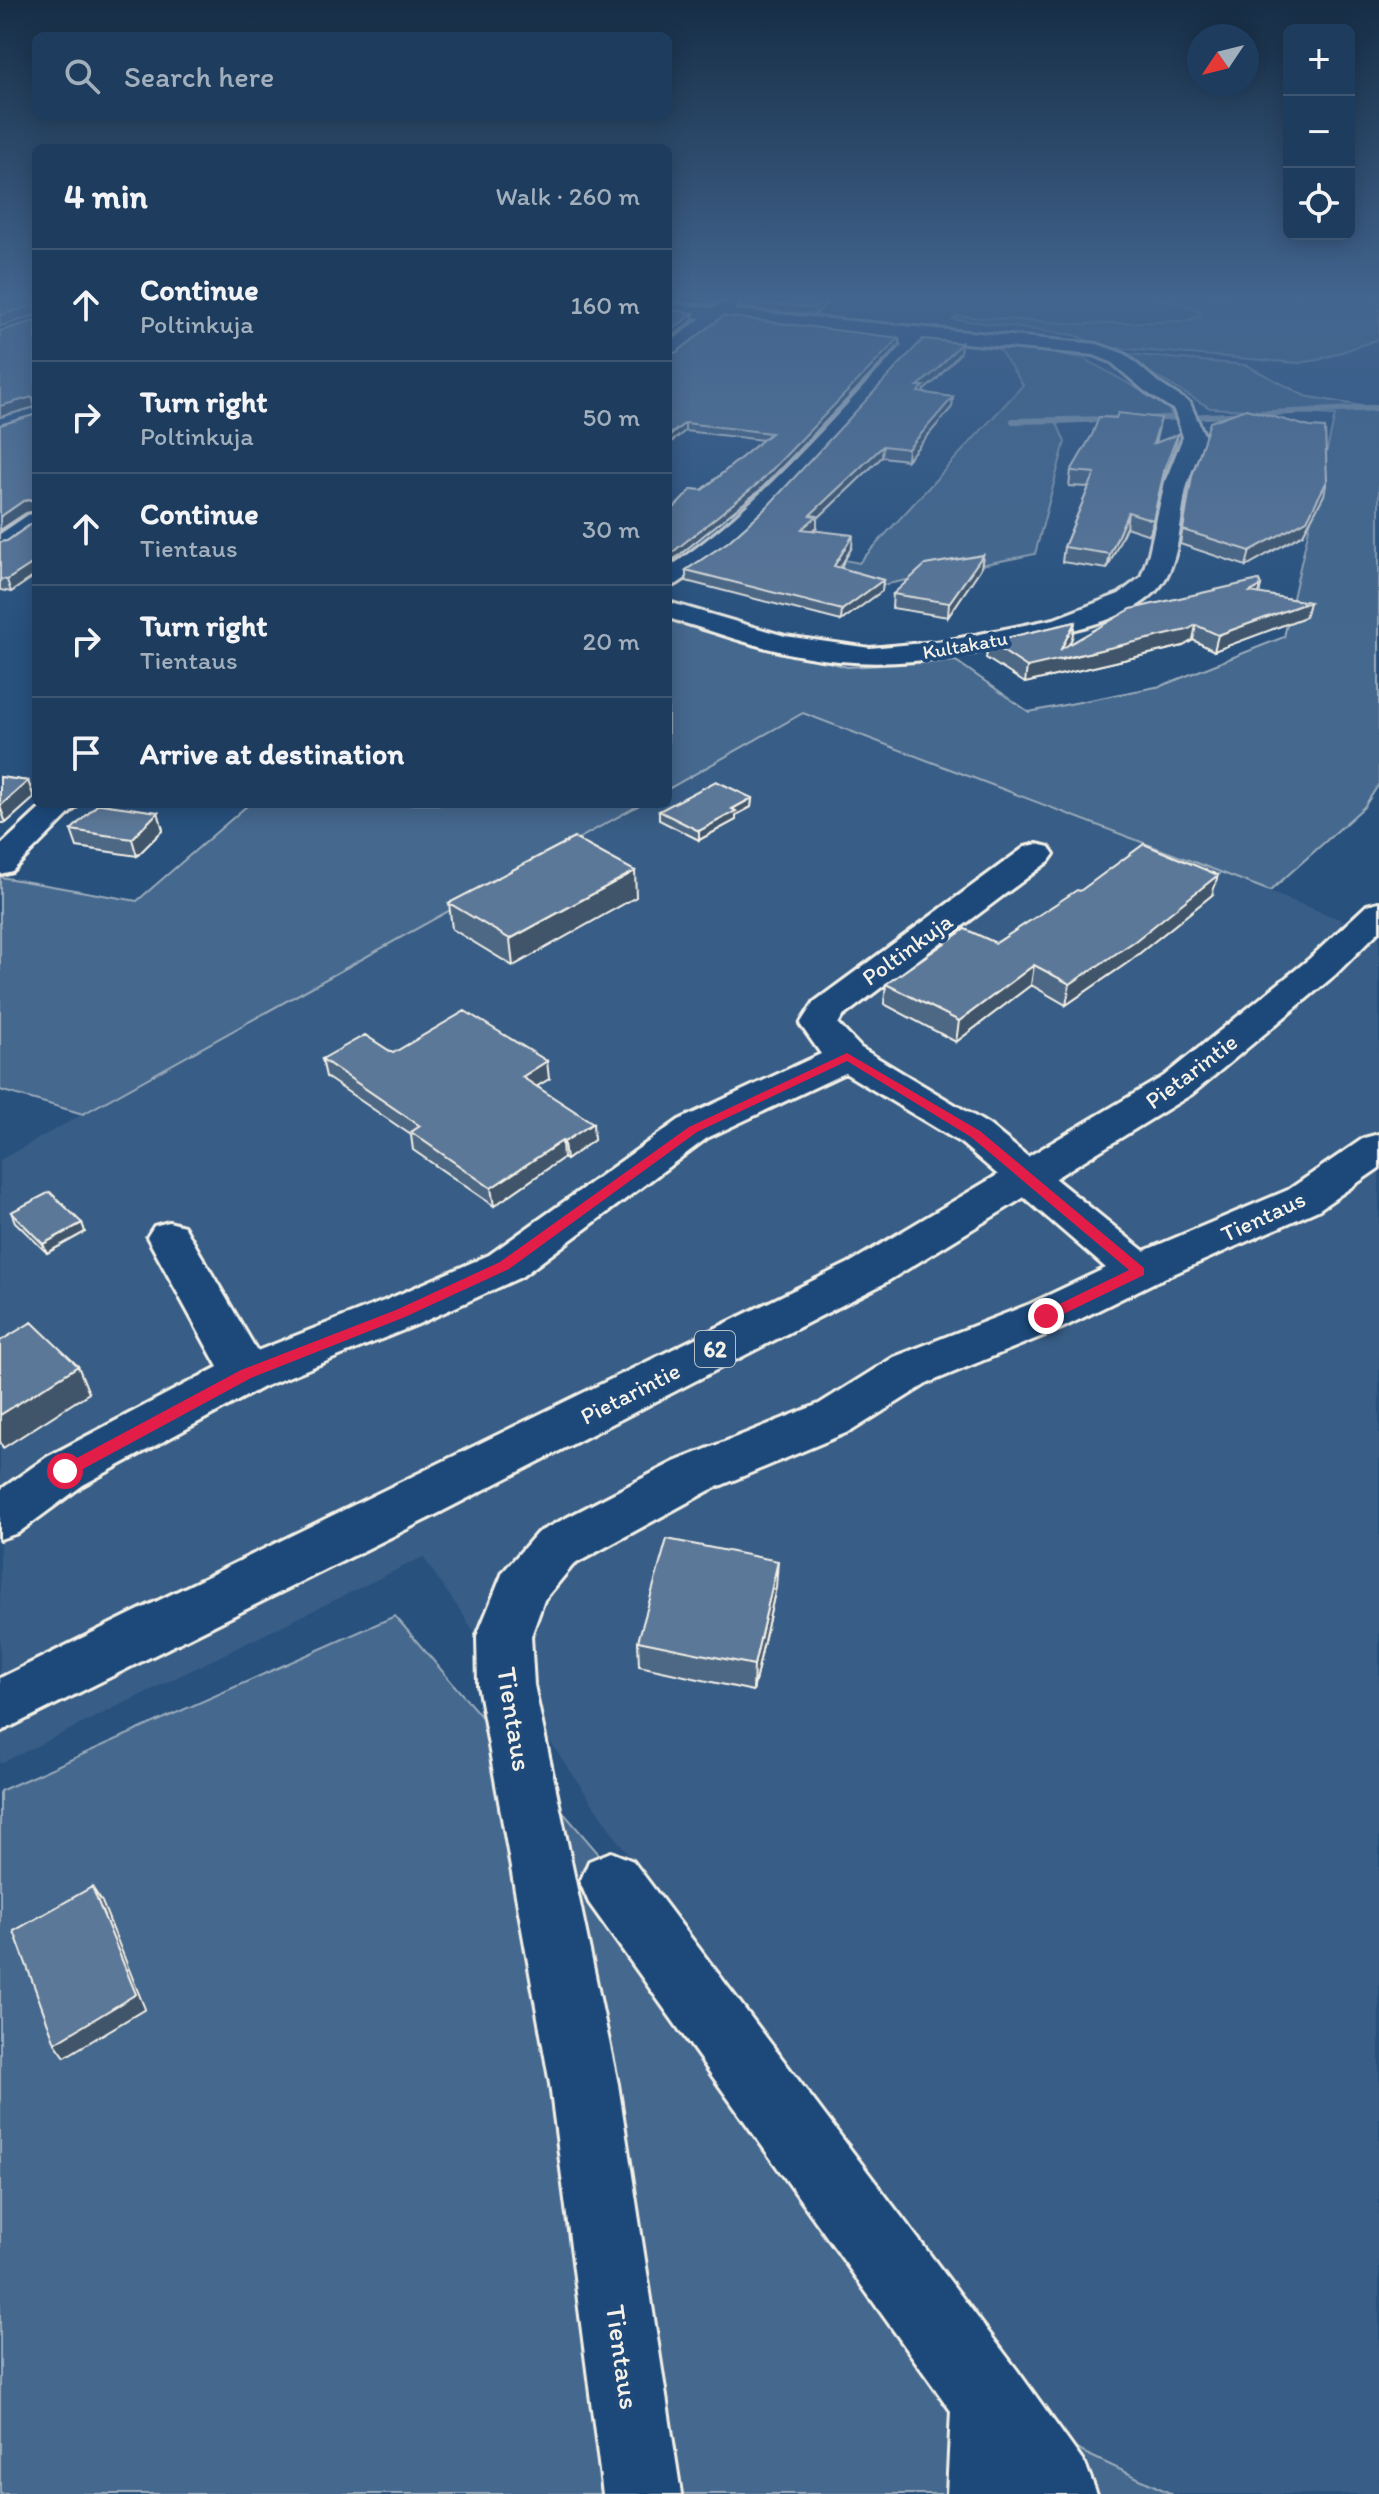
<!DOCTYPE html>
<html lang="en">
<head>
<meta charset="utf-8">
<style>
	body { margin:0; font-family:Itim,sans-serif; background:#264464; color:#f1f3f6 }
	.controls { position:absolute; right:24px; top:24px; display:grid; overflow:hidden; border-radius:12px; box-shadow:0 4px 20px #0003 }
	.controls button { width:72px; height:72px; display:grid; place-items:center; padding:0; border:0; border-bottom:2px solid #3c5673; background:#1e3d5e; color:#f1f3f6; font:40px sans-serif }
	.compass { position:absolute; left:1187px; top:24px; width:72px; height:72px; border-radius:50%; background:#1e3d5e; box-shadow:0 4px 20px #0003; rotate:235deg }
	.stop { position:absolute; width:24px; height:24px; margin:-18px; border:6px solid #e11d48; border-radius:50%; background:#fff }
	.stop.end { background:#e11d48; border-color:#fff; box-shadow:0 2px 8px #0008 }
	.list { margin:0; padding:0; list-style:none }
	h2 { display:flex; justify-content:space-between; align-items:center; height:104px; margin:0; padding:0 32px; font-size:34px }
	h2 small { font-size:26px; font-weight:400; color:#a1aebc }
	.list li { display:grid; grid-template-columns:52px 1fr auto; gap:24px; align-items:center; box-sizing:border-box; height:112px; padding:0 32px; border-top:2px solid #3c5673 }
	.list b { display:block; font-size:30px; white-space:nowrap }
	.list p { margin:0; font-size:26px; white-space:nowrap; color:#a1aebc }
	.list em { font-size:26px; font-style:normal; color:#a1aebc }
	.icon { flex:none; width:44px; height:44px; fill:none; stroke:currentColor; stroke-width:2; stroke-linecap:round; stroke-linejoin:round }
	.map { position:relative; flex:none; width:1379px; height:2494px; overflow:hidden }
	.search { position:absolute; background:#1e3d5e; box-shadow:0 4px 20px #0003; left:32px; top:32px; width:640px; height:88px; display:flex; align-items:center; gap:20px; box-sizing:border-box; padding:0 28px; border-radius:12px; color:#a1aebc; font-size:30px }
	.panel { position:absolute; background:#1e3d5e; box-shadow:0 4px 20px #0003; left:32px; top:144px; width:640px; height:664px; border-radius:12px }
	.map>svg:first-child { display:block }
	.built { fill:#375d86 }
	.green { fill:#45688e; stroke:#9cacbb; stroke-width:2 }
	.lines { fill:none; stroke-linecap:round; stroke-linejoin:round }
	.stream { stroke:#a4b2be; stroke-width:6 }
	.minor-casing { stroke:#f4f1e8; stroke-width:6 }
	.major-casing { stroke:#f4f1e8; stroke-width:6 }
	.minor { fill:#1f4a7a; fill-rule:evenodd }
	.major { fill:#1f4a7a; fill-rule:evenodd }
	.wall { fill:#4e6784; stroke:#f4f1e8; stroke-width:2 }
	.shaded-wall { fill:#40546b; stroke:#f4f1e8; stroke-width:2 }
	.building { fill:#5b7899; stroke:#f4f1e8; stroke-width:2 }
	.route { fill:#e11d48 }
	.labels { text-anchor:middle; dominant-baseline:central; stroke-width:8; stroke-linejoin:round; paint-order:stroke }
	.far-street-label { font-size:20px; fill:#f4f1e8; stroke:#1f4a7a }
	.shield { fill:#1f4a7a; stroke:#b4bfc7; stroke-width:2 }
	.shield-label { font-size:22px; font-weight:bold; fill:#f4f1e8 }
	.street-label { font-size:24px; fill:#f4f1e8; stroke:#1f4a7a }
	.near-street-label { font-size:28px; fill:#f4f1e8; stroke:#1f4a7a }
</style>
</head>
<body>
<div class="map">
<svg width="1379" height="2494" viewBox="0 0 1379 2494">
	<rect width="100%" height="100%" fill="#28517e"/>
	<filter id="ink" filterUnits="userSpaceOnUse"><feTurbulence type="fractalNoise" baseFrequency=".0125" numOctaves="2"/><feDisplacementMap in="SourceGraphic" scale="16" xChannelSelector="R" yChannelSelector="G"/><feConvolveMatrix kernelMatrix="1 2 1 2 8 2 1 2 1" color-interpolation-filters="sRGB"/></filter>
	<g filter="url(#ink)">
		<!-- built -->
		<path class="built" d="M803 713 1379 934V2494H1067L423 1557 0 1764V1160L641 804H668V789Z"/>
		<!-- green -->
		<path class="green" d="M1135 297H1379V339L1318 360 1298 363 1103 347 1074 335 953 319 957 316 1083 324 1185 321 1201 316 1196 308 1164 299Z
			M984 344 1083 358 1168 406 1173 418 1057 423 1065 442 1035 554 848 592 743 540 859 563 1023 385 999 349Z
			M1116 353 1246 365 1305 396 1361 406H1379V784L1364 807 1270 891 803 713 668 789V619L847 667 956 661 1029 712 1161 686 1284 637 1335 415 1210 408Z
			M249 804H641L83 1114 0 1090V877L137 901Z
			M395 1616 634 1895 959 2394 1172 2494H0V1791Z"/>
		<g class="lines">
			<!-- stream -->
			<path class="stream" d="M1144 419 1379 408
				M1013 421 1114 419"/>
			<!-- minor casing -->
			<g class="minor-casing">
				<path id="minor" d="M729 300 738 305 734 310 1097 344 1125 354 1160 384 1190 403 1205 437C1199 454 1191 471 1186 489 1179 521 1181 567 1155 592 1129 618 1084 627 1049 636 968 657 886 672 803 656 757 648 713 631 668 618V602L785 636 870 648 945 641 1054 619 1119 594 1141 577 1149 553 1165 482 1183 437 1174 410 1146 392 1111 362 1094 355 921 339 919 351 763 517 726 551 677 584 668 587V568C758 508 828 423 902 346L899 337 722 320 675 357 668 359V344L701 318 668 314V304L714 308Z
					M36 513V531L9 550 0 552V534L28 515Z
					M45 804H79L12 871 0 874V846Z
					M1037 844 1049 847 1054 854 1049 861 842 1017 838 1024 861 1048 989 1125 1144 1251 1288 1190 1364 1138 1379 1134V1168L1318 1210 1155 1282 1062 1328 928 1383 853 1430 710 1490 573 1565 544 1600 531 1636 534 1685 618 2084 681 2494H603L550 2084 478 1685 477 1636 503 1572 537 1533 674 1462 819 1404 894 1357 1030 1304 1106 1268 961 1143 845 1073 707 1138 521 1277 416 1325 263 1387 83 1485 18 1533 0 1539V1490L47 1457 218 1367 147 1237 154 1226 169 1222 184 1226 257 1351 384 1301 489 1255 679 1120 821 1054 800 1024 814 1002 1025 847Z
					M611 1852 633 1861 1017 2370 1086 2466 1097 2494H947L951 2411 589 1903 580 1882 589 1861Z"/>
			</g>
			<!-- major casing -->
			<g class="major-casing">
				<path id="major" d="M1379 902V931L1335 975 1192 1094 883 1284 439 1513 0 1732V1678L851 1262 1164 1076 1309 959 1367 905Z"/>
			</g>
			<!-- minor -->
			<use href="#minor" class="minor"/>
			<!-- major -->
			<use href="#major" class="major"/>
		</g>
		<!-- wall -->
		<path class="wall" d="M0 297H36V575L11 592 0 590V542L7 541 34 522 35 511 26 513 0 530V425L34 415 35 407 0 417V331L36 321V315L0 326Z
			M668 297H832L815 315 740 308 739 302 730 297 713 305 668 302Z
			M899 345 760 490 668 564V508L673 509 702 490 763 440 685 431 668 444V354Z
			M960 353 936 380 924 390 923 393 953 397 952 407 907 460 882 457 817 519V527L813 530 852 547 840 568 883 580 882 591 841 621 686 581V570L728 542 766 508Z
			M1116 418H1161L1155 444 1175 448 1162 481 1150 535 1126 527 1107 569 1062 562 1064 547 1089 487 1069 486 1071 471Z
			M1192 476 1324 495 1303 534 1246 566 1180 544Z
			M983 555 981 568 948 617 892 608 893 594Z
			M1261 586 1259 594 1309 602 1305 617 1214 651 1193 640 1183 646 1025 683 986 658 989 642 1075 622 1072 638 1069 645Z
			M0 777 28 781 34 798 6 823H0Z
			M752 798 751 807 736 815V820L699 840 659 820V811Z
			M158 812 163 830 137 856 77 847 71 830Z
			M1080 891 1212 895 1130 961 1066 1005 1031 985 956 1042 884 1004 886 984 996 943Z
			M636 897 513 966 452 929 449 903Z
			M393 1053 549 1079 537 1086 594 1140 566 1160 563 1158 494 1206 413 1150 411 1135 326 1077 322 1059Z
			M11 1212 82 1223 85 1232 47 1253 15 1222Z
			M776 1587 753 1691 639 1666 638 1641Z"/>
		<!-- shaded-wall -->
		<path class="shaded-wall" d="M717 297H730L713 305V298Z
			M826 297H832L815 315V308Z
			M35 305 36 315 0 326V315Z
			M694 313 693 320 668 340V333Z
			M899 338V345L760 490 668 564V556Z
			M961 343 960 353 936 380 924 390 923 396 917 402 918 386Z
			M32 397 35 407 0 417V406Z
			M953 397 952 407 907 460 908 449Z
			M685 423V431L669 444V437Z
			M1178 434 1175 448 1162 481 1150 535 1165 467Z
			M883 446 882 457 817 519V527L801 540 802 529 810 515Z
			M1327 481 1324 495 1303 534 1246 566 1250 551Z
			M35 499 36 511 26 513 0 530V517L23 501Z
			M1128 512 1126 527 1107 569 1110 554Z
			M853 535 852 547 834 578V566Z
			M983 555 981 568 948 617 949 603Z
			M36 561V575L11 592 7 580Z
			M883 580 882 591 841 621 842 610Z
			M1261 586 1257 601 1250 592Z
			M1309 602 1305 617 1214 651 1218 635Z
			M1075 622 1072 638 1061 660 1196 625 1193 640 1183 646 1025 683 1027 667 1061 649Z
			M28 781 34 798 6 823 0 806Z
			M752 798 751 807 736 815V820L699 840V831L732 809Z
			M158 812 163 830 137 856 132 839Z
			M635 871 636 897 513 966 510 939Z
			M1218 875 1212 895 1130 961 1066 1005 1070 984Z
			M1034 965 1031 985 956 1042 959 1021Z
			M547 1061 549 1079 524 1094 522 1077Z
			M593 1123 594 1140 566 1160 564 1142Z
			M562 1141 563 1158 494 1206 491 1188Z
			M82 1223 85 1232 47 1253 43 1244Z
			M78 1366 89 1393 3 1448 0 1441V1415Z
			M778 1561 776 1587 753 1691 754 1665Z
			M92 1887 102 1902 145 2009 65 2057 55 2043Z"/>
		<!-- building -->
		<path class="building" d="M0 297H36V399L32 397 0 406V331L36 321 35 305 0 315Z
			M690 297H717L713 298Z
			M740 297H826L815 308 740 301Z
			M668 310 694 313 668 333Z
			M723 316 899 338 760 482 668 556V508L673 509 692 489 702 490 771 433 685 423 668 436V354L677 352Z
			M923 339 961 343 937 370 918 386H924L918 392 953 397 908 449 883 446 810 515 817 516 802 529 853 535 834 566 883 580 842 610 686 570 728 542 766 508Z
			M36 401V561L7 580 0 579V542L7 541 34 522 35 499 23 501 0 517V425L34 415Z
			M1246 409 1310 427 1325 428 1327 481 1307 520 1250 551 1183 530 1192 476 1210 422Z
			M1118 413 1161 418 1153 444 1178 434 1165 467 1153 520 1128 512 1110 554 1064 547 1095 473 1071 471 1092 435 1099 417 1116 418Z
			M983 555 949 603 893 594 925 565Z
			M1259 580 1261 586 1250 592 1309 602 1218 635 1196 625 1187 630 1027 667 989 642 1075 622 1061 649 1131 609Z
			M0 777 28 781 0 806Z
			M716 781 752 798 732 809 736 811 699 831 659 811Z
			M98 804H101L158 812 132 839 71 830Z
			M574 838 635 871 510 939 449 903Z
			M1144 844 1218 875 1135 941 1070 984 1034 965 959 1021 886 984 965 929 996 943 1077 890 1080 891Z
			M465 1011 547 1061 522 1077 593 1123 564 1142 562 1141 491 1188 411 1132 420 1126 322 1059 365 1035 393 1053Z
			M50 1192 82 1223 43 1244 11 1212Z
			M32 1322 78 1366 0 1415V1341Z
			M667 1539 778 1561 754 1665 638 1641Z
			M92 1887 136 1994 55 2043 14 1931Z"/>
	</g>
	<!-- sky -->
	<linearGradient id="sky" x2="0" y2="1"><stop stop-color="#162d45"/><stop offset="0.46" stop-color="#42658f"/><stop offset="1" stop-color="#42658f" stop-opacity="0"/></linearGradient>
	<rect width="1379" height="646" fill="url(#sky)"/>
	<!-- route -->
	<path class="route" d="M847 1053 980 1131 1144 1268V1275L1051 1320H1041V1313L1129 1270 971 1137 847 1061 697 1132 509 1269 405 1317 251 1378 70 1476H60V1467L241 1370 396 1310 500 1262 689 1127Z"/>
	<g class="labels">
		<!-- far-street labels -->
		<g class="far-street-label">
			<text transform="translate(965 645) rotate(-10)">Kultakatu</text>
		</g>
		<!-- shield labels -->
		<rect class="shield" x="695" y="1331" width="40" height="36" rx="6"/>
		<g class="shield-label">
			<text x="715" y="1349">62</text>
		</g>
		<!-- street labels -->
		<g class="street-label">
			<text transform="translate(907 949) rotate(-36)">Poltinkuja</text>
			<text transform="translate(1191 1071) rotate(-37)">Pietarintie</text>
			<text transform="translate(1263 1216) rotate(-25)">Tientaus</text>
			<text transform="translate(630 1393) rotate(-27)">Pietarintie</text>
		</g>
		<!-- near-street labels -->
		<g class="near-street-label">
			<text transform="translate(515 1719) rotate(81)">Tientaus</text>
			<text transform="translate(623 2357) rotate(82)">Tientaus</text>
		</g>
	</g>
</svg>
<div class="controls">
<button>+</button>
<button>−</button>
<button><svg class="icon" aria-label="locate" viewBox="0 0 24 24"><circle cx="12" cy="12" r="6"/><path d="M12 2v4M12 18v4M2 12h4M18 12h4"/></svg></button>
</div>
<svg class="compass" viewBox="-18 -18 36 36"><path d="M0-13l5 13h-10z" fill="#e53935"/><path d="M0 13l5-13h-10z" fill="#a1aebc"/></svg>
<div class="stop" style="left:65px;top:1471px"></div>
<div class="stop end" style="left:1046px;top:1316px"></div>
<div class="search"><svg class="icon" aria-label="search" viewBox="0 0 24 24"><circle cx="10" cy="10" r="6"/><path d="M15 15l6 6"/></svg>Search here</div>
<section class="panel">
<h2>4 min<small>Walk · 260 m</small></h2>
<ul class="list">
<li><svg class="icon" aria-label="ahead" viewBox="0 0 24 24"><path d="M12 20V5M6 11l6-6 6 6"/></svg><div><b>Continue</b><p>Poltinkuja</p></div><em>160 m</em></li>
<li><svg class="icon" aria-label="right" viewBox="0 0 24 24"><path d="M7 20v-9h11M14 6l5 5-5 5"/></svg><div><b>Turn right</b><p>Poltinkuja</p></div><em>50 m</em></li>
<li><svg class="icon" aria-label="ahead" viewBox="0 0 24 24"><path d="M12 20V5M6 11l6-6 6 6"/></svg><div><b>Continue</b><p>Tientaus</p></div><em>30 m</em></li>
<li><svg class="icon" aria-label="right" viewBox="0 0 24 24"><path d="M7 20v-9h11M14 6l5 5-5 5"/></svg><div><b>Turn right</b><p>Tientaus</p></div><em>20 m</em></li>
<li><svg class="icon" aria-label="arrive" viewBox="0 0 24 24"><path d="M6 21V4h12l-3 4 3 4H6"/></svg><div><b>Arrive at destination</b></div></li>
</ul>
</section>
</div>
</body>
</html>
